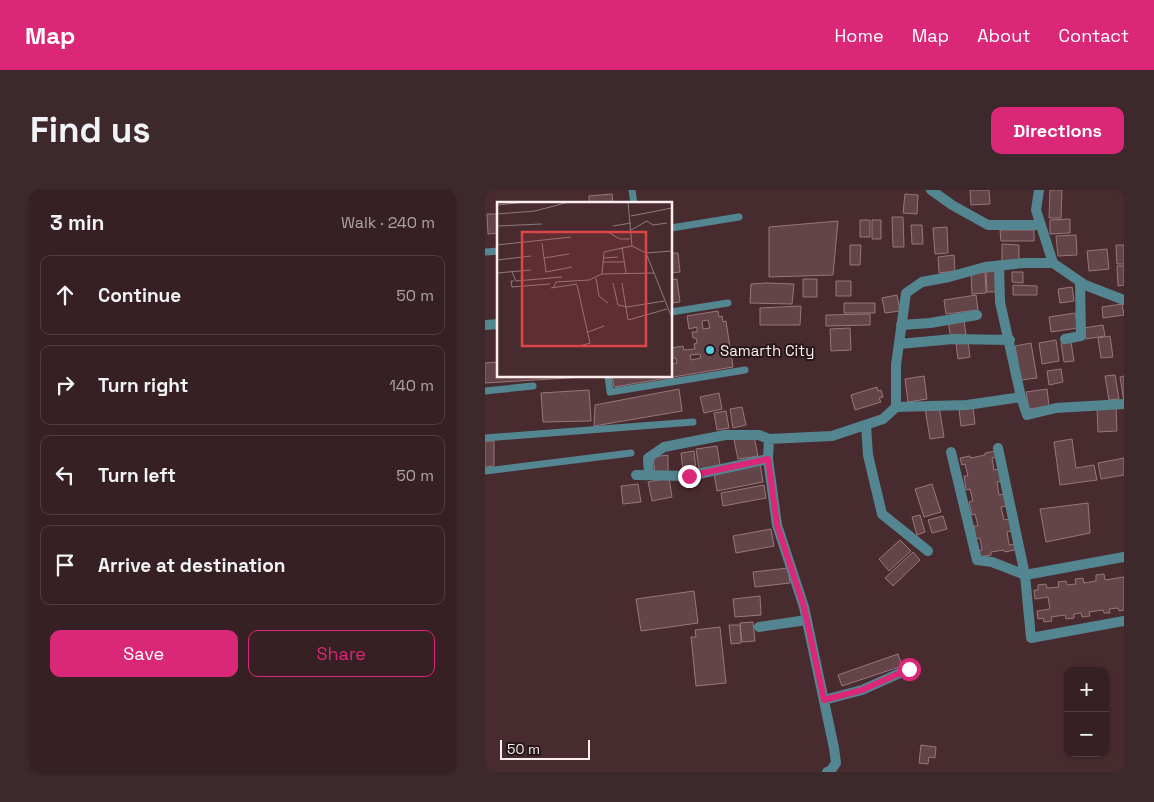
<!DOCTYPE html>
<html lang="en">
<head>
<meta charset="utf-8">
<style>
	body { margin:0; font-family:"Space Grotesk",sans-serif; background:#3d282b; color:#f1f3f6 }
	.controls { position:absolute; right:15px; bottom:15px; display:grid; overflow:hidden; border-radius:10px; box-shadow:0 1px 4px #0004 }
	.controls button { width:45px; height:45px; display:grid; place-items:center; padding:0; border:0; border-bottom:1px solid #503e41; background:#362023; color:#f1f3f6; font:25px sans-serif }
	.scale { position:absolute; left:15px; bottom:12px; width:90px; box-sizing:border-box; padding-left:5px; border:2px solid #fdedef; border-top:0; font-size:14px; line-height:18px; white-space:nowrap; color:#fdedef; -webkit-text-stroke:4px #26181a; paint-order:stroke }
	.stop { position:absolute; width:15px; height:15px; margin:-11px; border:4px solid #db2777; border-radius:50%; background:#fff }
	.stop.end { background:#db2777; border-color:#fff; box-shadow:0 1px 5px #0008 }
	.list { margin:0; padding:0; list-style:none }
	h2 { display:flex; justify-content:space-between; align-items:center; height:65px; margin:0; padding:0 20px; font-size:21px }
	h2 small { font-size:16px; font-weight:400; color:#aaa3a6 }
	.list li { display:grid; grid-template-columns:32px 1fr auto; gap:15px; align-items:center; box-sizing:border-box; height:80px; margin:0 10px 10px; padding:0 10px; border:1px solid #503e41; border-radius:10px }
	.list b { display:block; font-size:19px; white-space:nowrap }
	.list em { font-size:16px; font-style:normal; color:#aaa3a6 }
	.actions { display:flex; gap:10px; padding:15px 20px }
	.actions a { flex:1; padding:11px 0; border:1px solid #db2777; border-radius:10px; text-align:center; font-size:18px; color:#db2777 }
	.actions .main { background:#db2777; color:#fff }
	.icon { flex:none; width:28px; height:28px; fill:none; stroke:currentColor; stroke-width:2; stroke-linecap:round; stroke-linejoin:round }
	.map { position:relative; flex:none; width:639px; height:582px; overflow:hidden; border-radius:10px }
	header { display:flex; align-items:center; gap:30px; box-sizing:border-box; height:70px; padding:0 25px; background:#db2777; color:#fff }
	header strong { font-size:24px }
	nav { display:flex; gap:28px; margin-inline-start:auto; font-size:18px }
	.intro { display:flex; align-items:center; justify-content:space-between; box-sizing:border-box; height:120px; padding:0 30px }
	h1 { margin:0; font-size:35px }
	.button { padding:12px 22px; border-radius:10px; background:#db2777; color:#fff; font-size:18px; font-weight:700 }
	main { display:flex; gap:30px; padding:0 30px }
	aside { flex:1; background:#362023; border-radius:10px; box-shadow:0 1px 4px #0004 }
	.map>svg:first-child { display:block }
	.building { fill:#634448; stroke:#99767a; fill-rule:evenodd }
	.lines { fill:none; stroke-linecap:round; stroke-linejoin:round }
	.service { stroke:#538691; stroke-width:7 }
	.minor { stroke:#538691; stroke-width:10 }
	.route { stroke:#db2777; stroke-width:6 }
	.poi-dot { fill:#55cae0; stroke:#26181a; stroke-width:2 }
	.labels { text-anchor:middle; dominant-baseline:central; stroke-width:4; stroke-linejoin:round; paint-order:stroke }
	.poi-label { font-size:15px; fill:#fdedef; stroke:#26181a; text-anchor:start }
	.inset-road { fill:none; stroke:#90797c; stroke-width:1 }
	.view { fill:#dc4646; fill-opacity:0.15; stroke:#dc4646; stroke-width:2.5 }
	.inset-edge { fill:none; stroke:#fdedef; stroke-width:2.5 }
</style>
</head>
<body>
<header>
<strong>Map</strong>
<nav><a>Home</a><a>Map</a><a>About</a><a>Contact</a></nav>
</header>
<div class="intro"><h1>Find us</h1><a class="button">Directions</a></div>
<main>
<aside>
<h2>3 min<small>Walk · 240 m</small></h2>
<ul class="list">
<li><svg class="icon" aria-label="ahead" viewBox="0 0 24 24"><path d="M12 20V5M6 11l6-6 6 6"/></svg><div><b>Continue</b></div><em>50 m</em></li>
<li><svg class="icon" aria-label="right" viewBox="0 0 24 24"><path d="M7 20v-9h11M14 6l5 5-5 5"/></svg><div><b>Turn right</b></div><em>140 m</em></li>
<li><svg class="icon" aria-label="left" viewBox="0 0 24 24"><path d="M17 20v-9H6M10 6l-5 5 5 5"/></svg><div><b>Turn left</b></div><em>50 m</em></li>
<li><svg class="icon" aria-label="arrive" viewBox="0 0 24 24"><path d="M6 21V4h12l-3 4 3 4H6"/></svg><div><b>Arrive at destination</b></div></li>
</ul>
<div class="actions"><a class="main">Save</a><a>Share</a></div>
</aside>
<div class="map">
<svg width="639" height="582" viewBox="0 0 639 582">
	<rect width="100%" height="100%" fill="#482b2f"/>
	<!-- building -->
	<path class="building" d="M485 0H504L505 14 486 15Z
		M565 0H577L576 28H564Z
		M127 4 128 14H104V6Z
		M420 4 433 5 432 24 418 23Z
		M2 24H14V43L3 44Z
		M407 27H418L419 57H408Z
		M585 29V43L565 44V30Z
		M375 30H385V47H375Z
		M387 30H396V49H387Z
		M353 31 348 85 284 87V37Z
		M426 35H437L438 54H427Z
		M462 37 463 63 450 64 448 38Z
		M515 40H549V51H516Z
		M591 45 592 65 573 66 571 46Z
		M517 54 534 55V71H517Z
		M365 55H376L375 75H365Z
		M631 55H639V74H632Z
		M622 59 624 79 604 81 602 61Z
		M186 63H193L195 82 186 83Z
		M469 65 470 81 454 83 453 67Z
		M632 76H639V95L633 96Z
		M512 81 513 102H502L501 82Z
		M500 82 501 103 487 104 486 83Z
		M527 82H538V93L527 92Z
		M192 89 195 112 186 113V90Z
		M318 89H332V107H318Z
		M351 91H366V106H351Z
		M281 93 309 94 307 114 265 113 266 94Z
		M528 95 552 96V105H528Z
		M587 97 589 111 575 113 573 99Z
		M412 105 415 121 400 123 397 108Z
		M491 105 493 120 461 124 459 110Z
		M359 113H390V123H359Z
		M637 114 639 125 618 128 617 117Z
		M316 116 315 135H275V118Z
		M233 121 234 127 237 126 238 132 241 131 248 177 129 197 127 186H186V174L192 173 191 168H186V158L198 156 199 160 210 159 209 154 212 153 211 148H208L207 142H212V137L204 139 202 126ZM223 130 225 138 218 139 217 131ZM215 164 216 168 206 170 205 165Z
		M590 123 593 138 566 142 564 127Z
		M385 124V135L341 136V125Z
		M479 130 481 145 466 148 463 132Z
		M618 135 620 146 601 149 599 138Z
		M365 138 366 160 346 161 345 139Z
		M625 146 628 167 616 168 613 148Z
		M571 150 574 171 557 174 554 153Z
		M483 152 485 167 473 169 471 154Z
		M586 152 589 171 579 172 576 153Z
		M546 153 552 188 536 190 530 156Z
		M14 172V186L99 187 0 193V173Z
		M576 179 578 192 564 195 562 181Z
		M630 185 634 209 624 210 620 186Z
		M439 186 442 209 423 212 420 189Z
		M639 186V212L635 187Z
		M392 197 393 201 396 200 398 207 394 208 396 212 370 220 366 205Z
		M194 199 197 221 109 236 110 215Z
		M562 199 564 216 544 219 541 202Z
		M104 200 106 231 58 232 56 203Z
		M234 203 237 219 219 223 215 207Z
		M454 216 459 247 445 249 440 218Z
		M257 217 261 235 248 238 245 219Z
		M488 217 490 234 476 236 474 219Z
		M631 217 632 241 613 242 612 218Z
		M241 221 244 238 232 240 229 223Z
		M269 246 273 266 253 269 249 250Z
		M587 249 591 278 609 275 612 290 575 295 569 252Z
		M0 251H9V276L0 277Z
		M232 256 235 275 214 279 211 259Z
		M209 261 211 280 198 281 196 263Z
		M511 261 512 267 507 268 509 280 514 279 517 291 512 292 514 305 519 304 522 316 516 317 519 330 524 329 527 341 522 342 524 355 529 354 530 360 520 362 519 360 506 362V365L495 367 494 361 497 360 495 348 491 349 489 336H493L490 324 487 325 484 312 488 311 485 299 481 300 479 286H483L480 274 477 275 475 268 485 266 486 268 500 265V263Z
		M183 265V284H170L168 267Z
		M639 268V285L616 289 613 273Z
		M275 274 278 292 232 301 229 283Z
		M184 288 187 307 167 311 163 292Z
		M153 294 156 312 138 314 136 296Z
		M447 294 456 322 439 327 430 299Z
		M279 295 281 308 238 316 236 303Z
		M603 313 605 343 561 352 555 319Z
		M435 325 440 342 432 345 427 327Z
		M458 326 462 339 447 343 443 330Z
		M286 339 289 356 251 363 248 346Z
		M415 350 426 361 404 381 394 369Z
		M428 362 435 370 408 396 400 388Z
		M303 378 305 393 270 397 268 382Z
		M619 384 620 390 639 387V420L634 421 633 418 624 419 625 423H619L618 420 604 422 605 426 597 427 596 423 589 424V428L581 429 580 425 566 427 567 431 559 432 558 428 553 429 552 421 565 419 563 407 550 409 549 400H553V395L561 394 562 398 574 397 573 392 581 391 582 395 591 394 590 389 598 388 599 393 611 391V385Z
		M209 401 213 433 156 441 151 409Z
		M275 406 276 425 250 427 248 409Z
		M268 432 270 451 257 452 255 433Z
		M244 435H255L256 453 246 454Z
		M235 437 241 493 211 496 206 447H211L210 440Z
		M413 464 417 476 357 496 353 485Z
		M436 555 451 557 450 568 444 567 443 574 434 573Z"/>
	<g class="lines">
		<!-- service -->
		<path class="service" d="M147 0 149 14
			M186 38 254 27
			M0 62 14 61
			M186 122 243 113
			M123 186 125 202 260 180
			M0 201 48 196
			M0 248 208 232
			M0 281 146 263"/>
		<!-- minor -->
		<path class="minor" d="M446 0 467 15 503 35H556
			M554 0 551 20 568 73 600 95 639 110
			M514 76 515 112 536 207
			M0 135 14 134
			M416 135 445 133 492 125
			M580 149 596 146 595 92
			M414 154 468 149 525 150
			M411 217V175L421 103 437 92 464 87 500 77 539 73H568
			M381 235 383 265 397 324 443 361
			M513 258 540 385 546 448 639 431
			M466 262 492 370 507 372 540 385 639 367
			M283 269 292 335 319 417 349 558 351 573 346 580 342 582
			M151 285 204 286 283 269 284 249
			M164 285 163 268 179 257 240 245H274L284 249 347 246 398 229 411 217 482 215 536 207 542 225 571 218 639 214
			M274 437 322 430
			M339 510 377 500 424 479"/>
	</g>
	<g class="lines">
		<!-- route -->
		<path class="route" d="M204 286 283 269 292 335 319 417 339 510 377 500 424 479"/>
	</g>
	<!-- markers -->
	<circle class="poi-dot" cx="225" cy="160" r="5"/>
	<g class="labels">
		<!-- poi labels -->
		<g class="poi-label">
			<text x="235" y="160">Samarth City</text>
		</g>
	</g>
	<!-- overview -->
	<g transform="translate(12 12)">
		<rect width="175" height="175" fill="#482b2f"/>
		<path class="inset-road" d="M131 0 135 44 149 51 175 116M0 3 29 0M0 12 38 9 72 0M134 14 175 6M0 24 45 22M116 24 134 21M134 28 150 19 156 23 170 21M109 29 123 37H133M45 41 47 56M0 43 74 35M125 45 129 71M149 51 175 49M72 52 47 56 49 70 75 65M106 56 121 55M0 58 34 54M105 60H127M15 70 19 79 65 75M0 71 34 68M105 72 107 50 135 44M99 76 102 94 111 101M17 79H14L15 85 53 82M116 81 121 103 130 105 167 99M125 81 131 118 170 107M80 83 93 141 83 144M54 86 80 82M56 86 59 80 92 78 105 72 157 71M91 130 107 124"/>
		<path class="view" d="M25 30H149V144H25Z"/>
		<rect width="175" height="175" class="inset-edge"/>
	</g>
</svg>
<div class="controls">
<button>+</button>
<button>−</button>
</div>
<div class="scale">50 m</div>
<div class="stop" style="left:424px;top:479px"></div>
<div class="stop end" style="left:204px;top:286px"></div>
</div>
</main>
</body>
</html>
